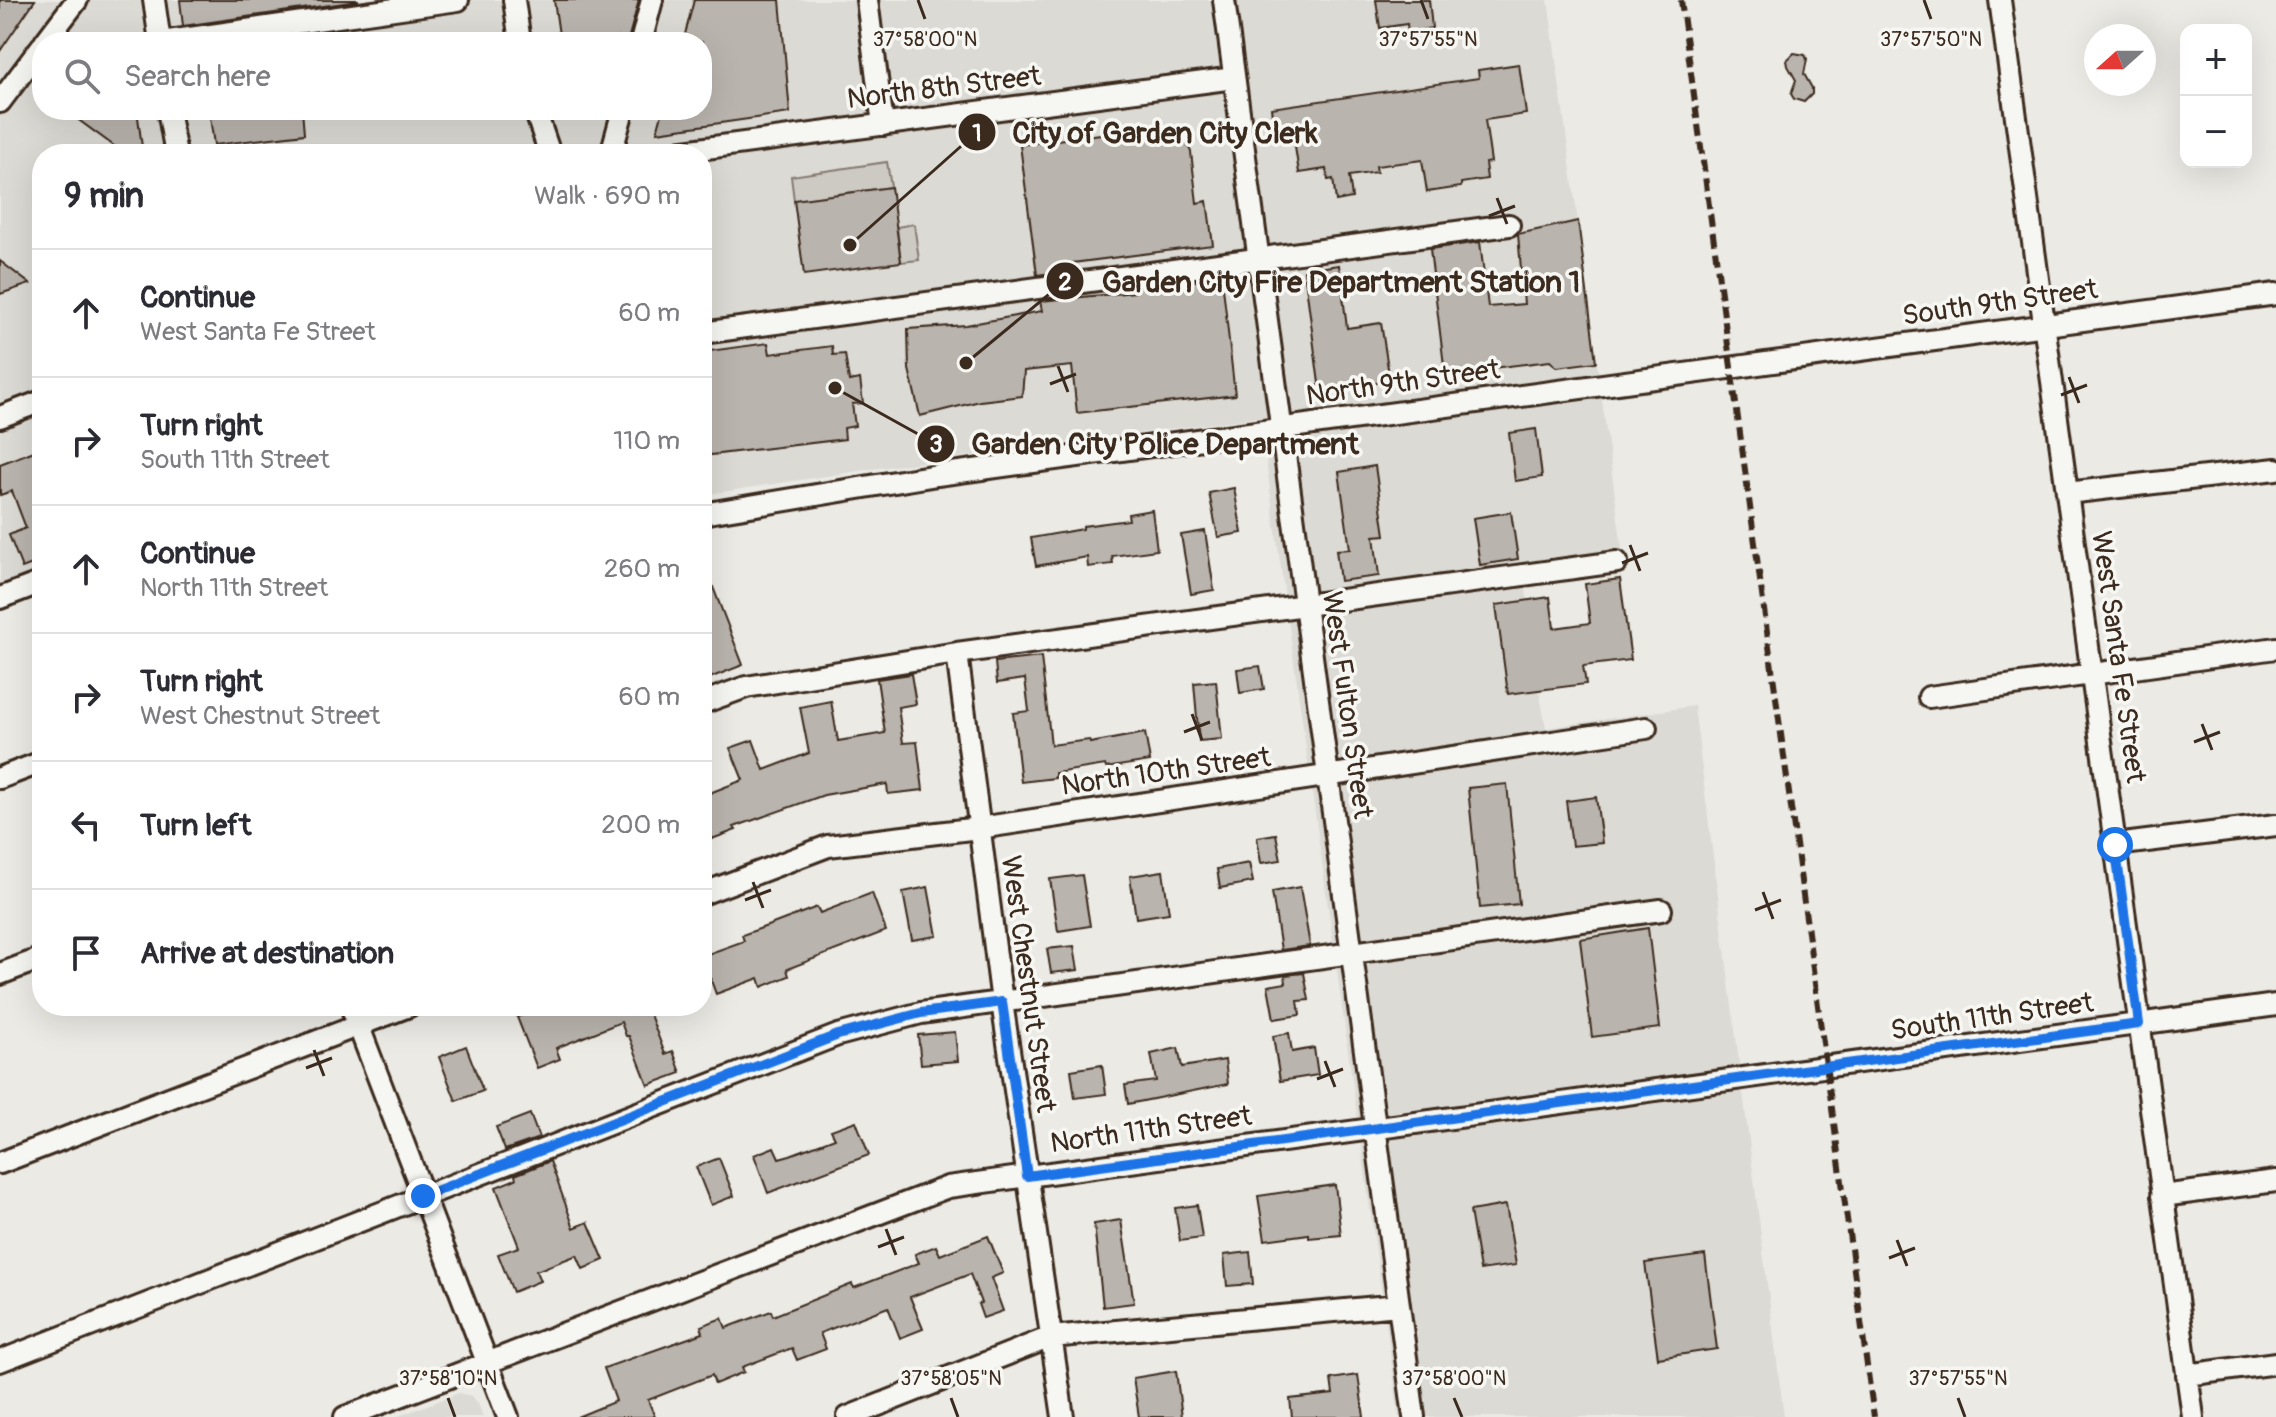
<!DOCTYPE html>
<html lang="en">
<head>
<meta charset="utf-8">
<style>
	body { margin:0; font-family:Pangolin,sans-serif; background:#f7f7f7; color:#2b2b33 }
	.controls { position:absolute; right:24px; top:24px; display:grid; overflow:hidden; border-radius:16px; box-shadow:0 8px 32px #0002 }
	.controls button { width:72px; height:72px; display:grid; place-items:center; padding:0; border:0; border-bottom:2px solid #e1e1e2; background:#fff; color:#2b2b33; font:40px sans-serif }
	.compass { position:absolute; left:2084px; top:24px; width:72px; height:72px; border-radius:50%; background:#fff; box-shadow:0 8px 32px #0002; rotate:249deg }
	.stop { position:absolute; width:24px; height:24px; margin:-18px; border:6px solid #1a73e8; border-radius:50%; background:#fff }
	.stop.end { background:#1a73e8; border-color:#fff; box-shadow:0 2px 8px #0008 }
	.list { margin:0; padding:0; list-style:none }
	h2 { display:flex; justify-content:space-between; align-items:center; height:104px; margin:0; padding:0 32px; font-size:34px }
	h2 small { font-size:26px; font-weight:400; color:#7c7c81 }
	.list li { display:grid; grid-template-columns:52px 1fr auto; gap:24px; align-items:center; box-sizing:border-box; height:128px; padding:0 32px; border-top:2px solid #e1e1e2 }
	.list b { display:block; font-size:30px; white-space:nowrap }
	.list p { margin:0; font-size:26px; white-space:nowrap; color:#7c7c81 }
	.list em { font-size:26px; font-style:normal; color:#7c7c81 }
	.icon { flex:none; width:44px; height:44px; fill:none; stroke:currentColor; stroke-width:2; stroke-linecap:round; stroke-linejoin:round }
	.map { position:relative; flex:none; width:2276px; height:1417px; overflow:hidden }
	.search { position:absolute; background:#fff; box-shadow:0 8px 32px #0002; left:32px; top:32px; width:680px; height:88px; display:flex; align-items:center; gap:20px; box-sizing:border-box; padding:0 28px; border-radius:32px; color:#7c7c81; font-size:30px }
	.panel { position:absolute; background:#fff; box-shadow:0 8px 32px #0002; left:32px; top:144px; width:680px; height:872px; border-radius:32px }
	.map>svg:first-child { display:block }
	.built { fill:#dcdad4; fill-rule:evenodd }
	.green { fill:#cdcac4; stroke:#847a71; stroke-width:2 }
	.building { fill:#bab4ae; stroke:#3b2a1e; stroke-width:2 }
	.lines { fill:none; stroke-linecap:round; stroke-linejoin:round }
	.minor-casing { stroke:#3b2a1e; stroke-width:26 }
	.minor { stroke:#f6f6f2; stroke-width:20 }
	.rail { stroke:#3b2a1e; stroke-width:6; stroke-dasharray:12 6; stroke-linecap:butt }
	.route { stroke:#1a73e8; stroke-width:10 }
	.ticks { fill:none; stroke:#3b2a1e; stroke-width:3 }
	.labels { text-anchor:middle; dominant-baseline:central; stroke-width:7; stroke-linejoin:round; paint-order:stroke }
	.street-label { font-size:28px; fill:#3b2a1e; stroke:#f6f6f2 }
	.ticks-label { font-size:20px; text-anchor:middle; fill:#3b2a1e; stroke:#f6f6f2; stroke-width:7; stroke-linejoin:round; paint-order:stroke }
	.leader { fill:none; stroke:#3b2a1e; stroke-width:3 }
	.callout-dot { fill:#3b2a1e; stroke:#f6f6f2; stroke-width:3 }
	.mark-label { font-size:24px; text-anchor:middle; font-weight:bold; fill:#fff }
	.callout-label { font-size:30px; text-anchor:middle; font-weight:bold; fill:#3b2a1e; stroke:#f6f6f2; stroke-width:7; stroke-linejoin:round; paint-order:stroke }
</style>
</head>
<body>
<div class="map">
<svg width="2276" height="1417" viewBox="0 0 2276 1417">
	<rect width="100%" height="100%" fill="#ebeae5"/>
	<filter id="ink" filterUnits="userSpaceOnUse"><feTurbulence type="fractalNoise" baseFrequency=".0125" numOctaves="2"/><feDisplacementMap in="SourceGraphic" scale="16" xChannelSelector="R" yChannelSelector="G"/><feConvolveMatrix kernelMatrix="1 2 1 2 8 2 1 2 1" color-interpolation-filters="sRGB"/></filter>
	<g filter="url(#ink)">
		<!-- built -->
		<path class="built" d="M0 0H1548L1625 570 1525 582 1539 690 1546 728 1694 706 1784 1417H1399L1260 417 872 469 702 495V154H42V590L0 606ZM42 42H702V110H42Z
			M459 1393 471 1396 478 1403 483 1417H396Z"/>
		<!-- green -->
		<path class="green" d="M887 162 891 187 794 200 791 176Z
			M914 224 919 260 901 262 897 227Z"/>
		<!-- building -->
		<path class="building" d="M0 0H35L0 51Z
			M180 0H358V1L183 26Z
			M554 0H639L628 40 619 37 618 42H560Z
			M694 0H780L790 113 657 132 663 110H702V42H683Z
			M1376 0H1429L1432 28 1408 32 1407 24 1380 28Z
			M1794 53 1805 55 1807 59 1804 74 1812 88V94L1804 102 1794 99 1791 94 1796 80 1788 66 1787 60Z
			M1519 64 1526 114 1485 120 1491 162 1485 163 1487 179 1461 183V187L1427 192 1422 160 1376 166 1377 172 1349 176 1352 198 1336 201 1333 179 1328 180 1326 169 1299 173 1292 127 1274 129 1271 108 1479 78 1478 70Z
			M65 110H137L143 154H125Z
			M209 110H302L304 134 214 145Z
			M1123 131 1124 139 1181 132 1191 152 1197 203 1207 201 1213 245 1073 263V270L1037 275 1020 145Z
			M891 187 901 262 804 275 794 200Z
			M1578 221 1596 362 1557 367 1550 361 1445 374 1430 249 1480 242 1488 307 1524 304 1518 234Z
			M0 261 30 284 0 294Z
			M1339 265 1347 328 1381 323 1390 381 1320 391 1304 270Z
			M1222 278 1235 395 1077 413 1072 366 1024 371 1022 396 980 401 920 416 909 369 908 329 966 325 1015 316 1042 311 1040 301 1134 292 1133 288Z
			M768 343 770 354 832 346 833 355 845 354 849 381 860 379 863 403 852 404 855 426 844 428 845 439 702 456V352Z
			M1536 429 1542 477 1515 481 1509 433Z
			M42 448V565L40 561 22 568 9 535 26 528 12 491 0 495V464Z
			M1375 466 1385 535 1374 536 1379 576 1340 581 1336 550 1350 549 1339 472Z
			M1234 488 1242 533 1218 537 1209 493Z
			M1152 510 1157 550 1112 556 1113 564 1088 567 1087 557 1036 566 1031 538 1083 529V526L1129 520 1128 514Z
			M1511 512 1518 559 1480 565 1473 518Z
			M1205 531 1214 590 1191 594 1181 535Z
			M703 561 743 665 702 681V562Z
			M1620 579 1631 660 1583 666 1586 684 1508 694 1496 605 1550 597 1554 628 1590 623 1585 584Z
			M1041 657 1051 745 1089 740 1090 743 1145 733 1150 761 1106 768 1105 765 1055 773V778L1021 782 1013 713 1029 711 1025 679 997 683 995 662Z
			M1260 666 1264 689 1240 693 1237 669Z
			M911 674 916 704 898 707 903 743 917 742 923 790 888 794 887 784 824 795 734 827 736 830 712 839 702 815V796L743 780 730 748 753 740 764 770 809 753 800 707 831 701 838 741 885 733 877 679Z
			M1216 681 1222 739 1199 741 1194 683Z
			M1507 784 1519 904 1480 908 1468 788Z
			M1596 797 1602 843 1572 846 1566 801Z
			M1276 834 1281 860 1261 863 1257 837Z
			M1249 863 1253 882 1220 888 1217 869Z
			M1163 871 1169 913 1136 918 1130 876Z
			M1082 875 1090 926 1058 931 1050 879Z
			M928 887 937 936 912 940 903 892Z
			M1300 887 1310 946 1281 950 1272 892Z
			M872 893 886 931 787 969 789 976 762 987 759 978 716 994 702 956 744 941 742 935 770 925 817 907 820 913Z
			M1648 928 1660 1028 1592 1037 1580 939Z
			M1074 946 1078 970 1051 973 1047 949Z
			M1304 973 1309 1000 1298 1001 1300 1015 1274 1019 1268 986 1286 983 1285 975Z
			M546 1006H660L649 1012 665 1054 673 1051 681 1073 648 1085 629 1036H626L621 1022 556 1048 560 1059 537 1068 517 1017Z
			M955 1032 958 1061 921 1064 918 1035Z
			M1289 1033 1292 1052 1314 1048 1318 1075 1280 1081 1273 1036Z
			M466 1046 483 1091 456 1101 439 1057Z
			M1178 1048 1182 1067 1225 1060 1228 1084 1128 1104 1125 1085 1156 1081 1151 1054Z
			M1102 1065 1106 1094 1075 1098 1071 1070Z
			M530 1114 539 1138 505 1150 496 1127Z
			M856 1121 869 1155 768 1193 754 1155 774 1147 779 1158 790 1155 835 1138 831 1130Z
			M719 1158 734 1196 711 1205 696 1167Z
			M550 1161 574 1228 588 1222 604 1260 583 1269 577 1255 536 1271 540 1281 513 1292 498 1254 519 1247 496 1187 516 1179 515 1175Z
			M1335 1185 1341 1235 1309 1238V1234L1265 1240 1258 1196Z
			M1197 1205 1202 1238 1180 1241 1175 1208Z
			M1506 1205 1516 1265 1480 1270 1470 1211Z
			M1121 1220 1134 1303 1103 1307 1094 1224Z
			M988 1236 1003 1273 991 1278 1003 1311 983 1318 978 1304 981 1303 970 1274 910 1297 923 1329 900 1338 888 1307 820 1333 826 1349 797 1360 792 1348 742 1367 744 1372 715 1384 712 1375 648 1400 655 1417H577L616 1401 604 1368 703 1333 701 1326 722 1318 726 1328 771 1311 773 1316 852 1284 854 1288 919 1263 915 1254 936 1246 940 1255Z
			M1250 1252 1253 1284 1227 1286 1224 1255Z
			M1705 1255 1717 1349 1658 1358 1645 1263Z
			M1176 1371 1182 1417H1139L1133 1378Z
			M1358 1375 1364 1417H1292L1290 1399 1333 1394 1331 1379Z"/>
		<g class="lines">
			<!-- minor casing -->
			<g class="minor-casing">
				<path id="minor" d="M154 0 160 42
					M514 0 520 42
					M867 0 883 125
					M1224 0 1414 1417
					M2000 0 2193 1417
					M45 42 77 0
					M161 42 458 0
					M641 42 652 0
					M0 102 42 46
					M168 110 176 154
					M535 110 550 154
					M611 154 623 110
					M661 154 1234 78
					M702 333 1509 225
					M0 417 42 401
					M2067 493 2276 469
					M702 514 937 475 2276 294
					M0 598 42 582
					M957 653 1002 1002 1063 1417
					M1929 697 2276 648
					M702 703 746 687 957 653 1617 562
					M0 778 42 762
					M2115 845 2276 825
					M702 894 828 846 979 828 1646 728
					M0 974 42 958
					M351 1006 508 1417
					M0 1163 409 1006
					M2162 1196 2276 1181
					M0 1361 838 1035 921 1013 1661 910
					M2187 1375 2276 1363
					M345 1417 948 1187 2276 1005
					M848 1417 1051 1337 1399 1305"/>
			</g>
			<!-- minor -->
			<use href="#minor" class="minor"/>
			<!-- rail -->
			<path class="rail" d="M1681 0 1874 1417"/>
		</g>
	</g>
	<g class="lines" filter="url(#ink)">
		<!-- route -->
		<path class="route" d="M423 1196 838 1035 921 1013 1002 1002 1027 1176 2139 1024 2115 845"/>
	</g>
	<!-- ticks -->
	<path class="ticks" d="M918 0 925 19M1421 0 1428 19M1924 0 1931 19M1497 198 1507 224M1489 216 1515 206M1058 366 1068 392M2069 377 2079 403M1050 384 1076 374M2061 395 2087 385M1630 545 1640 571M1622 563 1648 553M1192 714 1202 740M2202 724 2212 750M1184 732 1210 722M2194 742 2220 732M753 882 763 908M1763 892 1773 919M745 900 771 890M1755 910 1781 900M314 1050 324 1076M1325 1061 1335 1087M306 1068 332 1058M1317 1079 1343 1069M886 1229 896 1255M1897 1240 1907 1266M878 1247 904 1237M1889 1258 1915 1248M448 1398 455 1417M951 1398 958 1417M1454 1398 1462 1417M1958 1398 1965 1417"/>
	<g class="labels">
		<!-- street labels -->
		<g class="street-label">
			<text transform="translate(944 88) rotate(-7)">North 8th Street</text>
			<text transform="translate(2000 303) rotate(-8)">South 9th Street</text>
			<text transform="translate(1403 383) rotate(-8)">North 9th Street</text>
			<text transform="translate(2118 657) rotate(82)">West Santa Fe Street</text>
			<text transform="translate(1347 705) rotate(82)">West Fulton Street</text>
			<text transform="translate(1166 772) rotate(-8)">North 10th Street</text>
			<text transform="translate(1028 984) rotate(82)">West Chestnut Street</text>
			<text transform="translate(1992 1017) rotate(-8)">South 11th Street</text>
			<text transform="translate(1151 1130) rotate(-8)">North 11th Street</text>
		</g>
	</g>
	<g class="ticks-label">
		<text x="925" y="46">37°58'00"N</text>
		<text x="1428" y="46">37°57'55"N</text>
		<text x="1931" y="46">37°57'50"N</text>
		<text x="448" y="1385">37°58'10"N</text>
		<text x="951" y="1385">37°58'05"N</text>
		<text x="1454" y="1385">37°58'00"N</text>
		<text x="1958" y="1385">37°57'55"N</text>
	</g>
	<!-- callouts -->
	<path class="leader" d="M850 245L977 132M966 363L1065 281M835 388L936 444"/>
	<g class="callout-dot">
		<circle cx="850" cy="245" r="8"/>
		<circle cx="966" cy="363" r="8"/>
		<circle cx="835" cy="388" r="8"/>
		<circle cx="977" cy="132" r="20"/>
		<circle cx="1065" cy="281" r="20"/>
		<circle cx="936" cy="444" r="20"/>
	</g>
	<g class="mark-label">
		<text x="977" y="141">1</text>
		<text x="1065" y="290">2</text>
		<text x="936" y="452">3</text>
	</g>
	<g class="callout-label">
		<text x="1165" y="143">City of Garden City Clerk</text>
		<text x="1341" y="292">Garden City Fire Department Station 1</text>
		<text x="1165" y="454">Garden City Police Department</text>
	</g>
</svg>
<div class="controls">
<button>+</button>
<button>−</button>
</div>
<svg class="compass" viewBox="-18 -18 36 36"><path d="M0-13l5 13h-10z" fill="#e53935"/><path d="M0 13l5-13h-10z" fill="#7c7c81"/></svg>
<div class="stop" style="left:2115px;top:845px"></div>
<div class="stop end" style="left:423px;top:1196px"></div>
<div class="search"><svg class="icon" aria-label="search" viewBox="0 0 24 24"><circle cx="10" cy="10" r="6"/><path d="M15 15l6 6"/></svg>Search here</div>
<section class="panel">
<h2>9 min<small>Walk · 690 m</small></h2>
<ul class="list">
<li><svg class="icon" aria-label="ahead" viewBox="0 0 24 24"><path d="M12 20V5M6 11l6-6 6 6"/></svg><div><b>Continue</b><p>West Santa Fe Street</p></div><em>60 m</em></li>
<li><svg class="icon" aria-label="right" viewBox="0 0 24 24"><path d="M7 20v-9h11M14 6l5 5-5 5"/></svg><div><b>Turn right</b><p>South 11th Street</p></div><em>110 m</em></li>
<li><svg class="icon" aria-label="ahead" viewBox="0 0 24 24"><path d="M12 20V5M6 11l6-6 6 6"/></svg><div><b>Continue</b><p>North 11th Street</p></div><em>260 m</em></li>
<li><svg class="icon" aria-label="right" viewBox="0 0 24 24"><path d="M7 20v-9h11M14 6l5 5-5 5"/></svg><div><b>Turn right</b><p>West Chestnut Street</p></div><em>60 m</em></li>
<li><svg class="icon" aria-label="left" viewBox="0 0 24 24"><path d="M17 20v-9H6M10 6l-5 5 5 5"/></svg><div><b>Turn left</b></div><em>200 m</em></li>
<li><svg class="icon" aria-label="arrive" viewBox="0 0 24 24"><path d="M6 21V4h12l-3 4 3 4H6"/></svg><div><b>Arrive at destination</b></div></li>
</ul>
</section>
</div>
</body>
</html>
